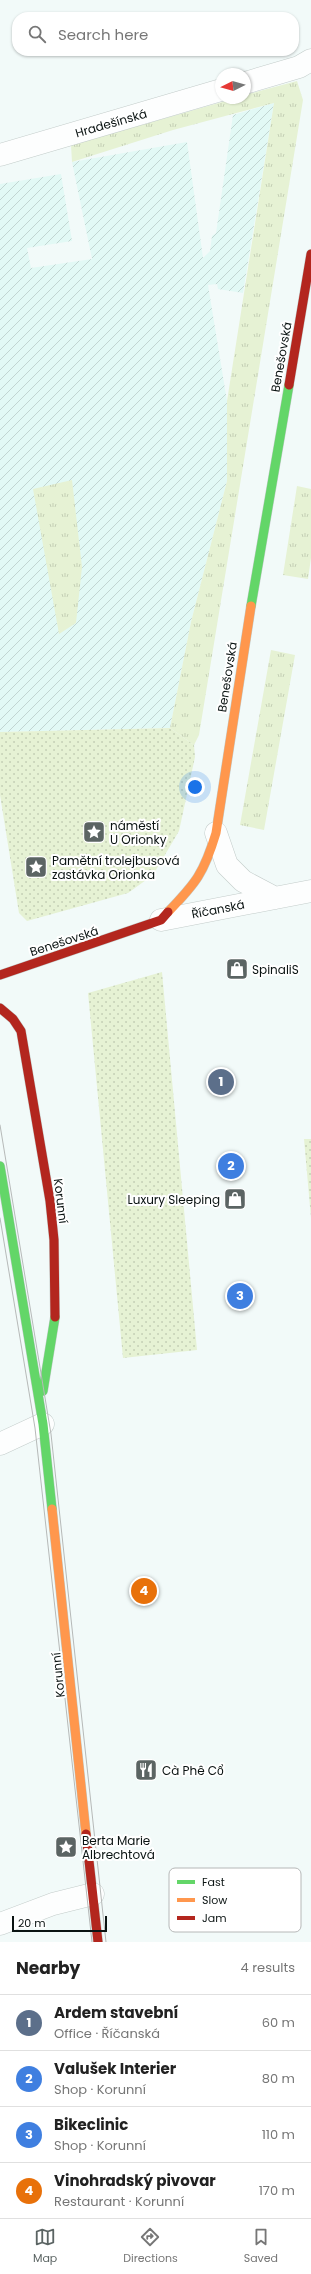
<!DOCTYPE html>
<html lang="en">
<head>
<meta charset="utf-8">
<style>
	body { margin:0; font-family:Poppins,sans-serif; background:#f6f6f6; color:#222 }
	.compass { position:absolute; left:215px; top:68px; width:36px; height:36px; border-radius:50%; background:#fff; box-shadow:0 1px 3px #0004; rotate:265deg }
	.scale { position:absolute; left:12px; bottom:10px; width:95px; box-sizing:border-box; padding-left:4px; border:2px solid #0a1312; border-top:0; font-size:11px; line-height:14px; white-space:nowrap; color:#0a1312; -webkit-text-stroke:3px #fff; paint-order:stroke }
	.you { position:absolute; left:195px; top:787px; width:14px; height:14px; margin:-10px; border:3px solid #fff; border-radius:50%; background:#1a73e8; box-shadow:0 0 0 6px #1a73e833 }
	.badge { display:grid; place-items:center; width:26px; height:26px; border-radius:50%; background:#5b6463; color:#fff; font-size:13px; font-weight:700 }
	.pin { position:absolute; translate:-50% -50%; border:2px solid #fff; box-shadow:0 1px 4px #0006 }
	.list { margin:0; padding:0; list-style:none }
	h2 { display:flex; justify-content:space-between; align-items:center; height:52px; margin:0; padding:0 16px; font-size:17px }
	h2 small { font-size:13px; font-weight:400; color:#767676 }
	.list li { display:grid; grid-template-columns:26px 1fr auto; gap:12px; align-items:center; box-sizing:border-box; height:56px; padding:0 16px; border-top:1px solid #e0e0e0 }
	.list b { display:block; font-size:15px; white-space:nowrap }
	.list p { margin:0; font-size:13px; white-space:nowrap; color:#767676 }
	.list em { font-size:13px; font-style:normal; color:#767676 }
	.icon { flex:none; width:22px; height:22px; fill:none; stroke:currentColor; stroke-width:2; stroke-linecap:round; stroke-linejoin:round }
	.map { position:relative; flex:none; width:311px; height:1942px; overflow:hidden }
	.search { position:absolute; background:#fff; box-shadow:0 1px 3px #0004; left:12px; right:12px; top:12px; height:44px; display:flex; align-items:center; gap:10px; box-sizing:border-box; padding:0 14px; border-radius:16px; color:#767676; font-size:15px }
	.sheet { height:276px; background:#fff }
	nav { display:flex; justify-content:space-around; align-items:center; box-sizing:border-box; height:56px; border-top:1px solid #e0e0e0; background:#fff; font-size:11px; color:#767676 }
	nav a { display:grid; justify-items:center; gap:2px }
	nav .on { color:#5b6463 }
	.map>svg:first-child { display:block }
	.industrial { fill:url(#industrial-furrows) }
	.grass { fill:url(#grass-tufts) }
	.park { fill:url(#park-dots) }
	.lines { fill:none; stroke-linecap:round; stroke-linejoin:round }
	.street-casing { stroke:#c3ccca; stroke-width:23 }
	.fast-casing { stroke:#c3ccca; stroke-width:10 }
	.slow-casing { stroke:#c3ccca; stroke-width:10 }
	.jam-casing { stroke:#c3ccca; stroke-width:10 }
	.street { stroke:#fdfefe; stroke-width:22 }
	.fast { stroke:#63d668; stroke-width:9 }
	.slow { stroke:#ff974d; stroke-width:9 }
	.jam { stroke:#b3261e; stroke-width:9 }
	.tram { stroke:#b6b9b8; stroke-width:1 }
	.labels { text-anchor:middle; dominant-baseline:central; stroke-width:4; stroke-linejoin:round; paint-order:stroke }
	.street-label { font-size:12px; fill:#0a1312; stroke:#fff }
	.poi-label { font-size:12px; fill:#0a1312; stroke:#fff; text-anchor:start }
	.key { fill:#fff; stroke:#b6b8b8; stroke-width:1 }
	.key-label { font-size:11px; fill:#0a1312 }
</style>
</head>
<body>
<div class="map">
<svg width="311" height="1942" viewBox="0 0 311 1942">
	<defs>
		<pattern id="industrial-furrows" width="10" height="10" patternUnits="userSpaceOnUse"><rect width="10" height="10" fill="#e2f9f5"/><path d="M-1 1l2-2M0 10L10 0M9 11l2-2" fill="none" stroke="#c1d5d1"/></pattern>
		<pattern id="grass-tufts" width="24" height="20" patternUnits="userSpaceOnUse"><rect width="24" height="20" fill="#e6f2d4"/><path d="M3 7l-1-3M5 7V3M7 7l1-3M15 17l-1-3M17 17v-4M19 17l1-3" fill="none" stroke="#c4cfb5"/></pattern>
		<pattern id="park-dots" width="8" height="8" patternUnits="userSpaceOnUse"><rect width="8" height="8" fill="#e6f2d4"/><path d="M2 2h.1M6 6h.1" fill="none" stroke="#c4cfb5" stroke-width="1.8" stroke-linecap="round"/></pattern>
	</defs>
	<rect width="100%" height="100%" fill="#f2faf9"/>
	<!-- industrial -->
	<path class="industrial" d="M274 103 243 293 218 289 217 284 208 285 227 401V481L191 622 170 728 0 732V184L61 174 72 241 27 248 31 268 92 259 72 162 187 142 203 258 210 251 212 236 216 233 233 115Z"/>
	<!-- grass -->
	<path class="grass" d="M297 81 303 100 199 735 194 745 170 728 191 622 227 481V401L274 103 173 130 72 162 71 145 236 98H245V95Z
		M72 480 82 567 76 623 59 634 33 489Z
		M297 486 311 489V558L308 579 283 575Z
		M271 650 295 655 264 830 240 825Z"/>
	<!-- park -->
	<path class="park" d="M170 728 194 745 195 757 179 831 153 875 128 893 27 921 19 913 0 795V732Z
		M162 972 197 1350 123 1358 88 993Z
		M304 1139H311V1218Z"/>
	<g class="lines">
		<!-- street casing -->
		<g class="street-casing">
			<path id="street" d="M245 83 299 67 311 60
				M0 155 221 90
				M216 833 227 865 243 881 275 898
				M161 920 311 891
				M0 1444 43 1424
				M0 1924 53 1904 93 1894"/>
		</g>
		<!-- fast casing -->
		<g class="fast-casing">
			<path id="fast" d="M251 606 289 385
				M0 1166 43 1424 52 1509
				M43 1391 55 1317"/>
		</g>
		<!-- slow casing -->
		<g class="slow-casing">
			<path id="slow" d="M168 912C196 883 204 873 216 833L251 606
				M52 1509 86 1834"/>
		</g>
		<!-- jam casing -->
		<g class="jam-casing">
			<path id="jam" d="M289 385 311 254
				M0 975 161 920 168 912
				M0 1008 13 1019 21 1031 50 1201 54 1240 55 1317
				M86 1834 98 1942"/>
		</g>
		<!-- street -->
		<use href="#street" class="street"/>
		<!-- fast -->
		<use href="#fast" class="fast"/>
		<!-- slow -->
		<use href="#slow" class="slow"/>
		<!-- jam -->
		<use href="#jam" class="jam"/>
		<!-- tram -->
		<path class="tram" d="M0 1125 51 1434 106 1942
			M0 1218 35 1428 92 1942"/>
	</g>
	<!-- icons -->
	<defs>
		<g id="sight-square" transform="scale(1.15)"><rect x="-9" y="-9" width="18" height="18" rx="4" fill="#5b6463" stroke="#fff"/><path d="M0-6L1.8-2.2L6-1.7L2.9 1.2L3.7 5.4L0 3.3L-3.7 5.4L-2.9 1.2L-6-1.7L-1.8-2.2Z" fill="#fff"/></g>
		<g id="shop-square" transform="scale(1.15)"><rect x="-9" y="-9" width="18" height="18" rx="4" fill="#5b6463" stroke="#fff"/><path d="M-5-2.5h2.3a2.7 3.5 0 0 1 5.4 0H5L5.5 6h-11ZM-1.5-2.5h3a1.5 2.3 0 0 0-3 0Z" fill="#fff"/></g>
		<g id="restaurant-square" transform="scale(1.15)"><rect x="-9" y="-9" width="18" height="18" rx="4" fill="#5b6463" stroke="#fff"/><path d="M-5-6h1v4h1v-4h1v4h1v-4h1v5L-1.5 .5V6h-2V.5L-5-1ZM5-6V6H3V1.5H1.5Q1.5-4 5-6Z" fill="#fff"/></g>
	</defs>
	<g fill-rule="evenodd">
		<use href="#sight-square" x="94" y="832"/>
		<use href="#sight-square" x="36" y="867"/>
		<use href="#shop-square" x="237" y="969"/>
		<use href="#shop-square" x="235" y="1199"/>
		<use href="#restaurant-square" x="146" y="1770"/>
		<use href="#sight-square" x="66" y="1847"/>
	</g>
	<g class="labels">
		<!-- street labels -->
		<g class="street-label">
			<text transform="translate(111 123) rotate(-16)">Hradešínská</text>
			<text transform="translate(281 357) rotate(-80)">Benešovská</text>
			<text transform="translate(227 677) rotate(-81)">Benešovská</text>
			<text transform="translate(218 909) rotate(-11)">Říčanská</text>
			<text transform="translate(64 941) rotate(-18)">Benešovská</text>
			<text transform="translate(61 1201) rotate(83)">Korunní</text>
			<text transform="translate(58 1675) rotate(-96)">Korunní</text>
		</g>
		<!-- poi labels -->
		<g class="poi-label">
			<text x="110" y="825">náměstí<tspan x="110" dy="14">U Orionky</tspan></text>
			<text x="52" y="860">Pamětní trolejbusová<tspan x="52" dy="14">zastávka Orionka</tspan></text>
			<text x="252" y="969">SpinaliS</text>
			<text x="220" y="1199" text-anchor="end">Luxury Sleeping</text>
			<text x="162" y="1770">Cà Phê Cổ</text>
			<text x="82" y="1840">Berta Marie<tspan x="82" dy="14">Albrechtová</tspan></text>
		</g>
	</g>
	<!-- legend -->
	<rect x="169" y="1868" width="132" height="64" rx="6" class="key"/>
	<rect x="177" y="1880" width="18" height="4" fill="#63d668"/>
	<rect x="177" y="1898" width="18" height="4" fill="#ff974d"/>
	<rect x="177" y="1916" width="18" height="4" fill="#b3261e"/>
	<g class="key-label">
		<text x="202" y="1886">Fast</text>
		<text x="202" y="1904">Slow</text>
		<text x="202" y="1922">Jam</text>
	</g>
</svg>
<svg class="compass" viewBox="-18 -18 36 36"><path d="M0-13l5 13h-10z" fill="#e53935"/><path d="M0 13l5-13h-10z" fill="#767676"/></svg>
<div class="scale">20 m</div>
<div class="you"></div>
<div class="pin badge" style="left:221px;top:1082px;background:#5c6f8a">1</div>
<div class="pin badge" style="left:231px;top:1166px;background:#3f7fe0">2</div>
<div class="pin badge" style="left:240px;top:1296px;background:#3f7fe0">3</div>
<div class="pin badge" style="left:144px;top:1591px;background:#e8710a">4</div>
<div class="search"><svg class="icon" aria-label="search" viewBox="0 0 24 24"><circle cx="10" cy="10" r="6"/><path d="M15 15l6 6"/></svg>Search here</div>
</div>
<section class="sheet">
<h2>Nearby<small>4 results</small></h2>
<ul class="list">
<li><span class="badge" style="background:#5c6f8a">1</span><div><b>Ardem stavební</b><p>Office · Říčanská</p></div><em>60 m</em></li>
<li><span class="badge" style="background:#3f7fe0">2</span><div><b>Valušek Interier</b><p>Shop · Korunní</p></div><em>80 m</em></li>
<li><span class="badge" style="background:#3f7fe0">3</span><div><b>Bikeclinic</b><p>Shop · Korunní</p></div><em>110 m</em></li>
<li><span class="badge" style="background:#e8710a">4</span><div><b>Vinohradský pivovar</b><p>Restaurant · Korunní</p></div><em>170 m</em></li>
</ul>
</section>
<nav>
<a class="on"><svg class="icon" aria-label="map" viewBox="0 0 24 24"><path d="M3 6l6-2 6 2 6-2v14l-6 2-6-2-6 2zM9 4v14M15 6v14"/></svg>Map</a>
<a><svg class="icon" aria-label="directions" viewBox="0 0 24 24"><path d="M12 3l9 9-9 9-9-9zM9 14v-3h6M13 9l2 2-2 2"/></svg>Directions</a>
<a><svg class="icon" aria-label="saved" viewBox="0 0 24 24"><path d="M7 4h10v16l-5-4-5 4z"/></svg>Saved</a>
</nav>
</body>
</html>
